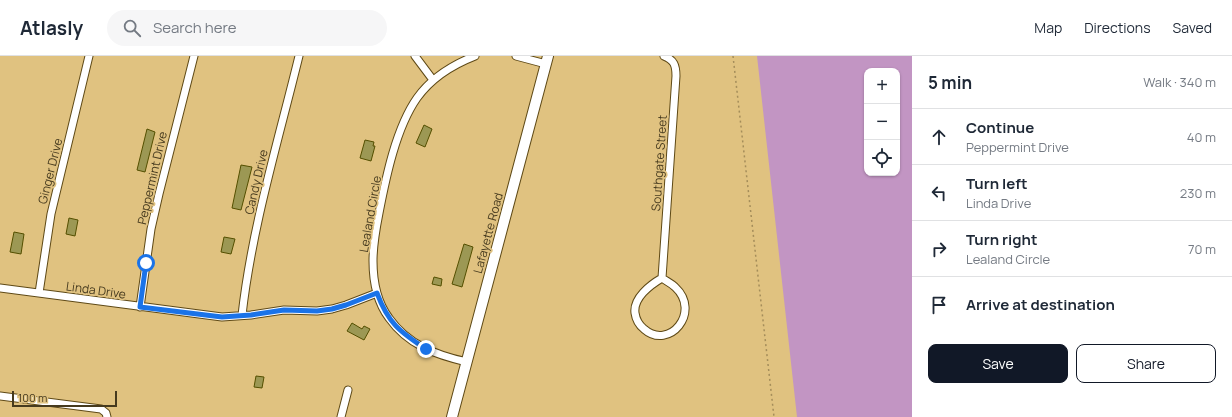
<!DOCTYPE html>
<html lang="en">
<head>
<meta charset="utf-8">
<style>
	body { margin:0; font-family:Manrope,sans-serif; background:#f6f6f7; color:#1f2937 }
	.controls { position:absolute; right:12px; top:12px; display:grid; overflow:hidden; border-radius:8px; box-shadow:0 1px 3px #0004 }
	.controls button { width:36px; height:36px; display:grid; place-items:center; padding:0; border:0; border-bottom:1px solid #e0e1e3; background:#fff; color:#1f2937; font:20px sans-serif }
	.scale { position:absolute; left:12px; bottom:10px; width:105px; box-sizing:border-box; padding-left:4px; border:2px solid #463a1e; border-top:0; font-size:11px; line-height:14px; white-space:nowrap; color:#463a1e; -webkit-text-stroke:3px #e0c280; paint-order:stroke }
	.stop { position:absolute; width:12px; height:12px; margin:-9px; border:3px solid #1a73e8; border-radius:50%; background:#fff }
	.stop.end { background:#1a73e8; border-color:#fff; box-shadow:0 1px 4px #0008 }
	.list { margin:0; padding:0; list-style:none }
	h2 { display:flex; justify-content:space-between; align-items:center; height:52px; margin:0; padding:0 16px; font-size:17px }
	h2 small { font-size:13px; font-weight:400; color:#747a83 }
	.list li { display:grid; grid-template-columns:26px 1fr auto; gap:12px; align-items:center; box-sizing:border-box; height:56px; padding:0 16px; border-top:1px solid #e0e1e3 }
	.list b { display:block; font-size:15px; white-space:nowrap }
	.list p { margin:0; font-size:13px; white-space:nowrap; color:#747a83 }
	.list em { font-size:13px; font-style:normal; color:#747a83 }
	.actions { display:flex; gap:8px; padding:12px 16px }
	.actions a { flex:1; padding:9px 0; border:1px solid #111827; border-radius:8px; text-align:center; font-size:14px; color:#111827 }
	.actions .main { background:#111827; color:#fff }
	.icon { flex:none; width:22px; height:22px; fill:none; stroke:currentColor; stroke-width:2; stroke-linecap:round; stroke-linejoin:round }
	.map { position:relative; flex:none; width:912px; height:361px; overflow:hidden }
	header { display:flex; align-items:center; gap:24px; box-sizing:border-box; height:56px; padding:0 20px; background:#fff; border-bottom:1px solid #e0e1e3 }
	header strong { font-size:19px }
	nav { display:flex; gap:22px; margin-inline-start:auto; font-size:14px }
	.search { width:280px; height:36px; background:#f6f6f7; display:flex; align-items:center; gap:10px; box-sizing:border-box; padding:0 14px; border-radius:22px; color:#747a83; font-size:15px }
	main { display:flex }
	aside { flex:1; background:#fff }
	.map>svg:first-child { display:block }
	.grass { fill:#c295c3; fill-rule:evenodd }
	.building { fill:#9c9854; stroke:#544f00 }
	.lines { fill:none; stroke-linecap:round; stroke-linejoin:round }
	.minor-casing { stroke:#5e4916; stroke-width:9 }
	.secondary-casing { stroke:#5e4916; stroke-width:12 }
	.path { stroke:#a48d5a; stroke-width:1.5; stroke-dasharray:2 3; stroke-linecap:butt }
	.minor { stroke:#fff; stroke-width:7 }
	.secondary { stroke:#fff; stroke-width:10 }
	.route { stroke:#1a73e8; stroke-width:5 }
	.labels { text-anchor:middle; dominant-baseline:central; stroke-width:3.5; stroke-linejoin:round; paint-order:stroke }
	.street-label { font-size:12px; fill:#463a1e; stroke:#e0c280 }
</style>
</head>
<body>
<header>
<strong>Atlasly</strong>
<div class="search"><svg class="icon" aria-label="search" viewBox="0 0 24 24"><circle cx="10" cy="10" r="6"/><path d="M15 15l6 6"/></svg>Search here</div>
<nav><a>Map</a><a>Directions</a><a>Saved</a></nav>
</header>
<main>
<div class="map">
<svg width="912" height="361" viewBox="0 0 912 361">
	<rect width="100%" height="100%" fill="#e0c280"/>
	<!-- grass -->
	<path class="grass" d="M757 0H912V361H797ZM867 15H897V117H867Z"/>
	<!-- building -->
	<path class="building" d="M424 69 432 73 425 91 416 87Z
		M147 73 155 76 145 116 137 114Z
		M365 84 374 86 373 90H375L371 105 360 102Z
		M241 109 252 111 241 154 232 152Z
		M69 162 78 164 75 180 66 178Z
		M14 176 24 178 21 198 10 196Z
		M224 181 235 183 231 198 221 196Z
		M464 188 473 191 462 231 452 228Z
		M434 221 442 223 441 230 432 228Z
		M352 267 362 273 364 270 370 273 364 284 347 275Z
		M256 320 264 321 262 332 254 331Z"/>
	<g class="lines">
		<!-- minor casing -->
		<g class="minor-casing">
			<path id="minor" d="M415 0 433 24
				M516 0 546 8
				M662 222 676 20C676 9 674 4 664 0
				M662 222C666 225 671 227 675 231 702 256 669 295 644 273 639 269 636 264 635 257 633 242 650 229 662 222Z
				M0 232 222 261 251 259 284 254 317 255 332 253 346 249 377 237
				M39 237 51 158 89 0
				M140 251 151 173 159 138 194 0
				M242 259C252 171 278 86 299 0
				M467 306C436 299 408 289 389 262 377 246 373 225 373 205 373 189 376 172 379 157 386 121 396 72 417 42 432 21 452 9 475 0
				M0 340 101 353 106 357 107 361
				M341 361 348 334"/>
		</g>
		<!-- secondary casing -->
		<g class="secondary-casing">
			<path id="secondary" d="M452 361 548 0"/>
		</g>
		<!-- path -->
		<path class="path" d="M733 0 774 361"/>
		<!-- minor -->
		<use href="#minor" class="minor"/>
		<!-- secondary -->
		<use href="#secondary" class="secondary"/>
	</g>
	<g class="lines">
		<!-- route -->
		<path class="route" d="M146 207 140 251 222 261 251 259 284 254 317 255 332 253 346 249 377 237C388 267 400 276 426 293"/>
	</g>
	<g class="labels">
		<!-- street labels -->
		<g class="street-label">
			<text transform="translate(659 107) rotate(-86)">Southgate Street</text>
			<text transform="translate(50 115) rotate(-76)">Ginger Drive</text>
			<text transform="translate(152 122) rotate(-77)">Peppermint Drive</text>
			<text transform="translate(256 126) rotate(-77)">Candy Drive</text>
			<text transform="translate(370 158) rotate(-80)">Lealand Circle</text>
			<text transform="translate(488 177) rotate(-75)">Lafayette Road</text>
			<text transform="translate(96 234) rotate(8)">Linda Drive</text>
		</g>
	</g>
</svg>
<div class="controls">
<button>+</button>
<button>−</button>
<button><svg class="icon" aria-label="locate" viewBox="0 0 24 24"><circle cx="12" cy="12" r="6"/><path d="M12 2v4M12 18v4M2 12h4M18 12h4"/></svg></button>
</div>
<div class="scale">100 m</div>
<div class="stop" style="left:146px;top:207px"></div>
<div class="stop end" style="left:426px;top:293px"></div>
</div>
<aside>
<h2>5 min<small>Walk · 340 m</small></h2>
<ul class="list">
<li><svg class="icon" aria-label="ahead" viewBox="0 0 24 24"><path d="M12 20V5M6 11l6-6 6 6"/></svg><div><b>Continue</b><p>Peppermint Drive</p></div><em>40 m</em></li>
<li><svg class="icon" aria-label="left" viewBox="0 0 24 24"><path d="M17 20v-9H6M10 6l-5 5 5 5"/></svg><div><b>Turn left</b><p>Linda Drive</p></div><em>230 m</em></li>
<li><svg class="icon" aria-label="right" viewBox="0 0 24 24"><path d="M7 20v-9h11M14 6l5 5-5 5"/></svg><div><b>Turn right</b><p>Lealand Circle</p></div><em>70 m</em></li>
<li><svg class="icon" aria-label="arrive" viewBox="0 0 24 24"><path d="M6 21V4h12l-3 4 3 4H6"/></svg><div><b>Arrive at destination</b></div></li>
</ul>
<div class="actions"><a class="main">Save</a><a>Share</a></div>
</aside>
</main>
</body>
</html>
